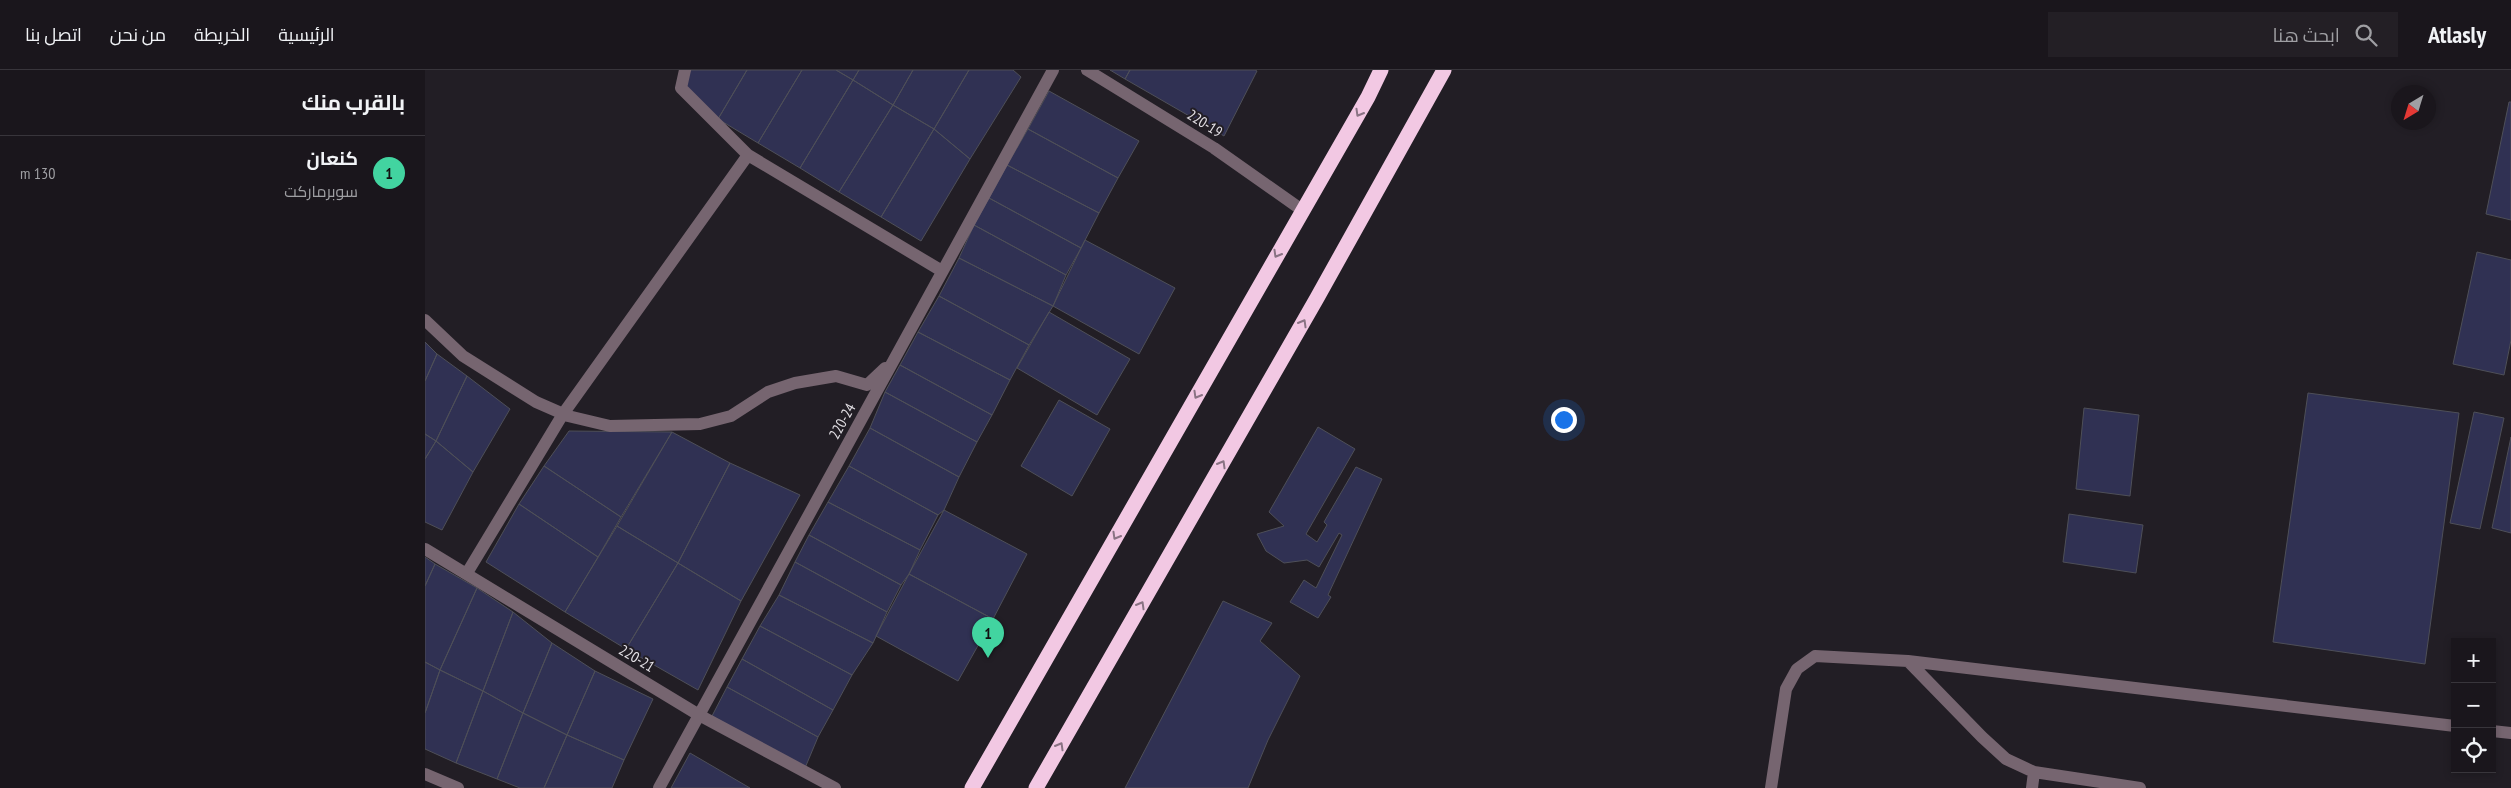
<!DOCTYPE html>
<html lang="ar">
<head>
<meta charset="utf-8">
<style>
	body { margin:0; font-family:"PT Sans Narrow",Cairo,sans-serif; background:#231f25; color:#f1f3f6; direction:rtl }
	.controls { position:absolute; right:15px; bottom:15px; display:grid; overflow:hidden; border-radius:0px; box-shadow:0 2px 8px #0003 }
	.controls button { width:45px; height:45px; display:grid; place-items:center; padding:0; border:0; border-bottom:1px solid #38353b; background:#1a161c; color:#f1f3f6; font:25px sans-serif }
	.compass { position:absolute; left:1966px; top:15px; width:45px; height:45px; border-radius:50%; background:#1a161c; box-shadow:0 2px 8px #0003; rotate:218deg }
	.you { position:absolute; left:1138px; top:349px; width:18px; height:18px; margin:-12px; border:4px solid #fff; border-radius:50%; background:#1a73e8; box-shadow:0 0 0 8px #1a73e833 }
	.badge { display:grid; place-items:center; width:32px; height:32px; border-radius:50%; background:#42d4a0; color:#111; font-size:16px; font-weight:700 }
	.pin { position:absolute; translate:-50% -41px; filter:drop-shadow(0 1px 2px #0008) }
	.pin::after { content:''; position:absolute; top:26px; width:18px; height:15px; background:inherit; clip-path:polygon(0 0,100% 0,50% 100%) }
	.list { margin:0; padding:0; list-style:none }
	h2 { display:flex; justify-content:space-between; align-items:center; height:65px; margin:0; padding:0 20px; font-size:21px }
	h2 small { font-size:16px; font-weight:400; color:#9f9fa3 }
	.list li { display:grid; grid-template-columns:32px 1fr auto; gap:15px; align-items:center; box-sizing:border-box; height:75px; padding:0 20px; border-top:1px solid #38353b }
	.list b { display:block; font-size:19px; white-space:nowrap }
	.list p { margin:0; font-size:16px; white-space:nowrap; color:#9f9fa3 }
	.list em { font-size:16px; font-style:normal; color:#9f9fa3 }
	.icon { flex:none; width:28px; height:28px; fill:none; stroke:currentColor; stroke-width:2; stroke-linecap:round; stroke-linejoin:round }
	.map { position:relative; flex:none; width:2086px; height:718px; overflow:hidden; direction:ltr }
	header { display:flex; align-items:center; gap:30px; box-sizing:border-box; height:70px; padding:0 25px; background:#1a161c; border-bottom:1px solid #38353b }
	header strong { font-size:24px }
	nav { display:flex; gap:28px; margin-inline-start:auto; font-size:18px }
	.search { width:350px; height:45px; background:#231f25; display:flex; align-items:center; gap:12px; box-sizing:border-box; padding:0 18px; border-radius:0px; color:#9f9fa3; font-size:19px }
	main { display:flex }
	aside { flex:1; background:#1a161c }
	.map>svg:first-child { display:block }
	.building { fill:#303153; stroke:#4e4f58 }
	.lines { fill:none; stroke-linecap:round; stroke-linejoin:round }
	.minor { stroke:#766570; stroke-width:12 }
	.highway { stroke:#f2c8e3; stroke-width:15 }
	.oneway { stroke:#8a7384 }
	.labels { text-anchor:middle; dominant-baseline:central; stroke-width:4; stroke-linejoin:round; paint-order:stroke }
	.street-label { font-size:15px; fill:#e4e1e6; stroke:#221e25 }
</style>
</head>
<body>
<header>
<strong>Atlasly</strong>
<div class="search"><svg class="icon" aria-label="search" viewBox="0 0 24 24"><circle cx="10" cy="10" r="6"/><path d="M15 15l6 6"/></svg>ابحث هنا</div>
<nav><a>الرئيسية</a><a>الخريطة</a><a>من نحن</a><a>اتصل بنا</a></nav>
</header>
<main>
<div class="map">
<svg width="2086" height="718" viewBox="0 0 2086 718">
	<rect width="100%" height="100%" fill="#221e25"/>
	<!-- building -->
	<path class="building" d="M266 0H322L293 49 256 18Z
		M322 0H377L333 73 293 49Z
		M377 0H411L428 10 375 98 333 73Z
		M411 0H434L428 10Z
		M434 0H488L468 35 428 10Z
		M488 0H544L509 59 468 35Z
		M544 0H588L596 7 545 89 509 59Z
		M685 0H705L700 9Z
		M705 0H830L832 1 799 66 700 9Z
		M428 10 468 35 414 122 375 98Z
		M624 21 714 71 693 108 603 59Z
		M2084 32H2086V150L2061 144Z
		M468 35 509 59 456 147 414 122Z
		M509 59 545 89 496 171 456 147Z
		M603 59 693 108 674 143 582 95Z
		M582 95 674 143 656 178 564 128Z
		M564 128 656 178 641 205 549 155Z
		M549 155 641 205 628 236 534 188Z
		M660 170 750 218 714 284 628 236Z
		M2052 182 2086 190V270L2079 305 2028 294Z
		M534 188 628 236 604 275 514 226Z
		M514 226 604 275 585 310 493 262Z
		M624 242 705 289 672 345 592 298Z
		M493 262 585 310 567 345 475 295Z
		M0 272 12 284 0 311Z
		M12 284 42 306 11 371 0 364V311Z
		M475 295 567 345 552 372 460 322Z
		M42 306 85 339 48 402 11 371Z
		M460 322 552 372 534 407 445 358Z
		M1883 323 2034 343 2000 594 1848 572Z
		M634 330 685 359 647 426 596 396Z
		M1659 338 1714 345 1705 426 1651 419Z
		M2049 342 2079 348 2055 459 2025 453Z
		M893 357 930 379 881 464 892 472 902 455 899 452 931 397 957 409 903 525 906 527 893 548 865 532 879 510 891 518 917 465 914 463 894 497 882 490 859 493 841 481 832 464 859 456 844 442Z
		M445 358 534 407 519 440 513 445 424 396Z
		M144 361 247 362 196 447 119 396Z
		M247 362 305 393 253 493 192 456Z
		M0 364 11 371 0 389Z
		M2086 367V463L2067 458Z
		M11 371 48 402 17 460 0 452V389Z
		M305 393 375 425 316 531 253 493Z
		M119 396 196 447 173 487 94 434Z
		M424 396 513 445 495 480 403 432Z
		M403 432 495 480 484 504 476 515 384 465Z
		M94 434 173 487 140 542 61 492Z
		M519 440 602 484 568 549 484 504Z
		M1644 444 1718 455 1711 503 1638 492Z
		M192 456 253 493 201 579 140 542Z
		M384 465 476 515 462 542 370 492Z
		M0 487 10 494 0 516Z
		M370 492 462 542 448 573 354 525Z
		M253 493 316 531 273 620 201 579Z
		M10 494 52 518 15 600 0 592V516Z
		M484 504 568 549 533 611 451 566Z
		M52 518 88 542 58 621 15 600Z
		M354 525 448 573 427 605 335 556Z
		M798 531 847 553 835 571 875 606 843 670 823 718H700Z
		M88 542 127 573 98 643 58 621Z
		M335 556 427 605 408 640 317 589Z
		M127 573 170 601 142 665 98 643Z
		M317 589 408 640 393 667 302 617Z
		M0 592 15 600 0 643Z
		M15 600 58 621 31 693 0 679V643Z
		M170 601 228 629 199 690 142 665Z
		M302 617 393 667 380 698 287 646Z
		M58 621 98 643 72 709 31 693Z
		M98 643 142 665 119 718H95L72 709Z
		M142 665 199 690 187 718H119Z
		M265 683 325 718H246Z"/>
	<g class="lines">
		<!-- minor -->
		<path class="minor" d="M260 0 256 18 323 85
			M662 0 789 78 877 140
			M0 250 38 286 111 332 143 346 185 356 275 354 306 346 343 322 370 313 411 306 442 315 460 298
			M0 479 274 645 410 718
			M42 503 138 344 323 85 517 201
			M1483 591 1557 667 1581 689 1609 702 1715 718
			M2067 661 2086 663
			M0 704 33 718
			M234 718 628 0
			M1346 718 1361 619 1372 599 1390 586 1483 591 2030 656
			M1607 718 1609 702"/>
		<!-- highway -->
		<path class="highway" d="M547 718 943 27 956 0
			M611 718 892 228 1019 0"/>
	</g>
	<!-- one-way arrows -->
	<defs><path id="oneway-chevron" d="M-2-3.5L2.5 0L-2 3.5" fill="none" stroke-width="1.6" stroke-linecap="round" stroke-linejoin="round" transform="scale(1.25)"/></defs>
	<g class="oneway">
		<use href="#oneway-chevron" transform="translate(934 43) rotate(120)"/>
		<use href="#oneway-chevron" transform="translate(852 184) rotate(120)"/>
		<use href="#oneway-chevron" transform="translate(878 253) rotate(-60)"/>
		<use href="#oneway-chevron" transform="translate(772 325) rotate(120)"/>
		<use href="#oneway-chevron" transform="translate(797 394) rotate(-60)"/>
		<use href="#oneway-chevron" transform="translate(691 466) rotate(120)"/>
		<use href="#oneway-chevron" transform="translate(716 535) rotate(-60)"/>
		<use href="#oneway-chevron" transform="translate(635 676) rotate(-60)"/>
	</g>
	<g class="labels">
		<!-- street labels -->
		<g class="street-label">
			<text transform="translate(780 53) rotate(32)">220-19</text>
			<text transform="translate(417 351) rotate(-61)">220-24</text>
			<text transform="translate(212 588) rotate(31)">220-21</text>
		</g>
	</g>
</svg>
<div class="controls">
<button>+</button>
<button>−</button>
<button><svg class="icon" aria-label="locate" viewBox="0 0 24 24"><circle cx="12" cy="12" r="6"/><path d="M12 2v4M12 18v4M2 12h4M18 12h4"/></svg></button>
</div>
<svg class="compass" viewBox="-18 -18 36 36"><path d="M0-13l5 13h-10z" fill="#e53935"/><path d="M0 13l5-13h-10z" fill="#9f9fa3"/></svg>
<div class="you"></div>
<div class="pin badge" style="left:563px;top:588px">1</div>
</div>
<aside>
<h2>بالقرب منك<small></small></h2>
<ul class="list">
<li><span class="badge">1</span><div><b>كنعان</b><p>سوبرماركت</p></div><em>130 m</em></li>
</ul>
</aside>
</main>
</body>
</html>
